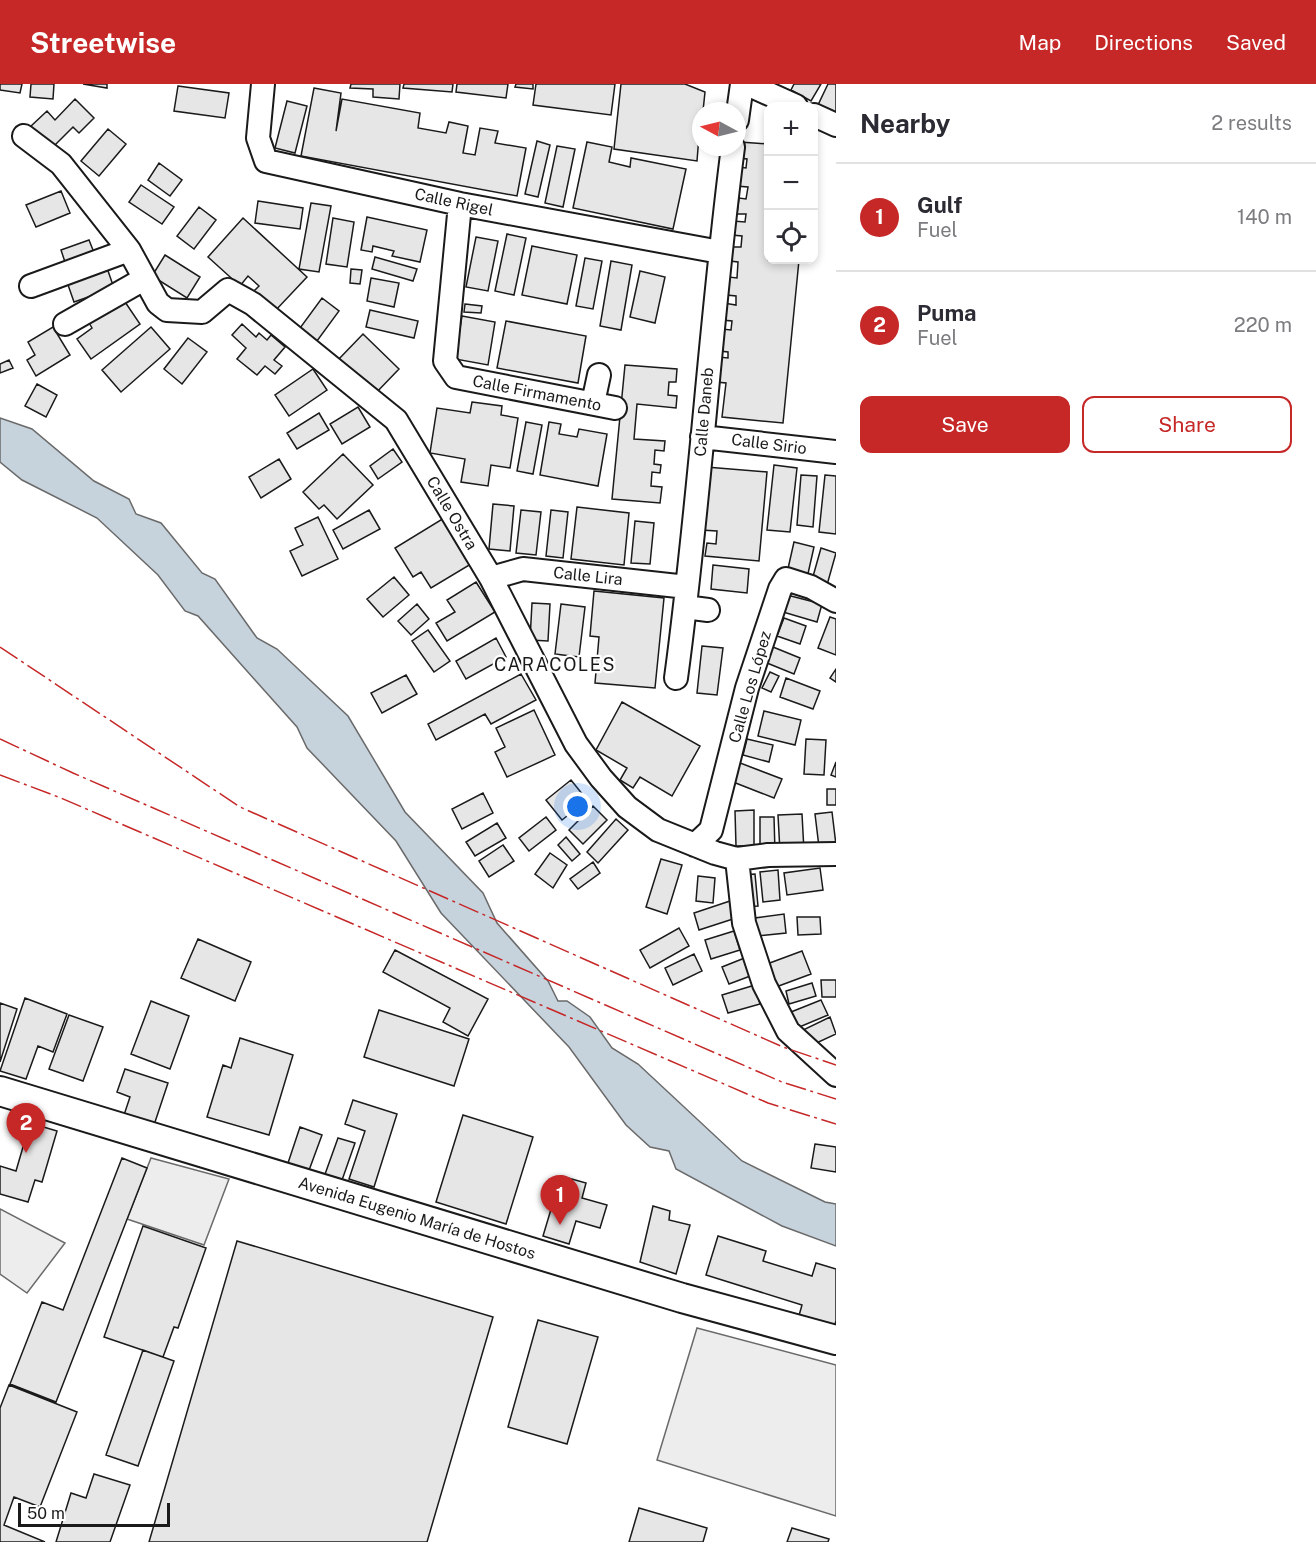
<!DOCTYPE html>
<html lang="en">
<head>
<meta charset="utf-8">
<style>
	body { margin:0; font-family:"Public Sans",sans-serif; background:#f7f7f7; color:#2b2b33 }
	.controls { position:absolute; right:18px; top:18px; display:grid; overflow:hidden; border-radius:12px; box-shadow:0 3px 9px #0003 }
	.controls button { width:54px; height:54px; display:grid; place-items:center; padding:0; border:0; border-bottom:2px solid #e1e1e2; background:#fff; color:#2b2b33; font:30px sans-serif }
	.compass { position:absolute; left:692px; top:18px; width:54px; height:54px; border-radius:50%; background:#fff; box-shadow:0 3px 9px #0003; rotate:277deg }
	.scale { position:absolute; left:18px; bottom:15px; width:152px; box-sizing:border-box; padding-left:6px; border:3px solid #1a1a1a; border-top:0; font-size:16px; line-height:21px; white-space:nowrap; color:#1a1a1a; -webkit-text-stroke:4px #fff; paint-order:stroke }
	.you { position:absolute; left:578px; top:723px; width:21px; height:21px; margin:-15px; border:4px solid #fff; border-radius:50%; background:#1a73e8; box-shadow:0 0 0 9px #1a73e833 }
	.badge { display:grid; place-items:center; width:39px; height:39px; border-radius:50%; background:#c62828; color:#fff; font-size:20px; font-weight:700 }
	.pin { position:absolute; translate:-50% -50px; filter:drop-shadow(0 2px 3px #0008) }
	.pin::after { content:''; position:absolute; top:32px; width:21px; height:18px; background:inherit; clip-path:polygon(0 0,100% 0,50% 100%) }
	.list { margin:0; padding:0; list-style:none }
	h2 { display:flex; justify-content:space-between; align-items:center; height:78px; margin:0; padding:0 24px; font-size:26px }
	h2 small { font-size:20px; font-weight:400; color:#7c7c81 }
	.list li { display:grid; grid-template-columns:39px 1fr auto; gap:18px; align-items:center; box-sizing:border-box; height:108px; padding:0 24px; border-top:2px solid #e1e1e2 }
	.list b { display:block; font-size:22px; white-space:nowrap }
	.list p { margin:0; font-size:20px; white-space:nowrap; color:#7c7c81 }
	.list em { font-size:20px; font-style:normal; color:#7c7c81 }
	.actions { display:flex; gap:12px; padding:18px 24px }
	.actions a { flex:1; padding:14px 0; border:2px solid #c62828; border-radius:12px; text-align:center; font-size:21px; color:#c62828 }
	.actions .main { background:#c62828; color:#fff }
	.icon { flex:none; width:33px; height:33px; fill:none; stroke:currentColor; stroke-width:2; stroke-linecap:round; stroke-linejoin:round }
	.map { position:relative; flex:none; width:836px; height:1458px; overflow:hidden }
	header { display:flex; align-items:center; gap:36px; box-sizing:border-box; height:84px; padding:0 30px; background:#c62828; color:#fff }
	header strong { font-size:28px }
	nav { display:flex; gap:33px; margin-inline-start:auto; font-size:21px }
	main { display:flex }
	aside { flex:1; background:#fff }
	.map>svg:first-child { display:block }
	.parking { fill:#ededed; stroke:#6a6a6a; stroke-width:1.5 }
	.water { fill:#c6d2dc; stroke:#6a6a6a; stroke-width:1.5 }
	.building { fill:#e6e6e6; stroke:#1a1a1a; stroke-width:1.5 }
	.lines { fill:none; stroke-linecap:round; stroke-linejoin:round }
	.minor-casing { stroke:#1a1a1a; stroke-width:26 }
	.major-casing { stroke:#1a1a1a; stroke-width:32 }
	.minor { stroke:#fff; stroke-width:22 }
	.major { stroke:#fff; stroke-width:28 }
	.power { stroke:#c62828; stroke-width:1.5; stroke-dasharray:21 4.5 3 4.5; stroke-linecap:butt }
	.labels { text-anchor:middle; dominant-baseline:central; stroke-width:4.5; stroke-linejoin:round; paint-order:stroke }
	.street-label { font-size:16px; fill:#1a1a1a; stroke:#fff }
	.neighbourhood-label { font-size:18px; letter-spacing:1.5px; fill:#1a1a1a; stroke:#fff }
</style>
</head>
<body>
<header>
<strong>Streetwise</strong>
<nav><a>Map</a><a>Directions</a><a>Saved</a></nav>
</header>
<main>
<div class="map">
<svg width="836" height="1458" viewBox="0 0 836 1458">
	<rect width="100%" height="100%" fill="#fff"/>
	<!-- parking -->
	<path class="parking" d="M151 1074 229 1095 204 1161 127 1135Z
		M0 1125 65 1159 27 1209 0 1190Z
		M697 1244 836 1281V1432L657 1376Z"/>
	<!-- water -->
	<path class="water" d="M0 334 32 345 94 397 129 415 136 430 161 439 202 489 215 495 257 554 277 565 348 632 405 728 483 809 497 839 548 897 558 917H567L590 933 612 964 638 980 742 1077 825 1118 836 1120V1162L782 1142 676 1085 669 1067 650 1063 626 1041 569 963 441 829 396 757 307 664 297 643 198 532 185 527 158 491 97 434 22 396 0 378Z"/>
	<!-- building -->
	<path class="building" d="M0 0H22L20 9 0 6Z
		M31 0H54L53 15 30 13Z
		M83 0H107V4Z
		M351 0H400L399 15 373 13V5L350 4Z
		M404 0H453L452 8 403 4Z
		M457 0H508L506 14 456 8Z
		M516 0H533V5L515 3Z
		M536 0H615L611 31 533 21Z
		M621 0H685L705 8 703 27H701L697 77 614 65Z
		M794 0H821L811 17 791 6Z
		M828 0H836V30L818 21Z
		M178 2 229 9 225 34 174 27Z
		M314 4 341 9 336 47 342 15 420 29 418 44 446 49 449 38 468 42 463 69 475 71 480 44 498 47 495 59 526 64 517 112 301 72Z
		M75 15 94 34 79 49 73 43 51 65 30 43 47 27 55 36Z
		M287 17 307 22 295 69 275 64Z
		M108 45 126 60 99 92 81 77Z
		M537 57 550 61 538 113 525 110Z
		M587 58 612 63 609 78 630 83 631 74 686 85 673 145 573 124Z
		M740 58 768 60V176H799L783 339 722 333 726 299 716 298 719 273 728 274V268L720 267 722 245 731 246 732 237 722 236 724 219 736 221V212L727 211 729 193 737 194 738 178 730 177 732 163H741L742 152 732 151 733 137 745 138 746 130H737L739 114 746 115 748 103 736 102 738 83 746 84 747 75 738 74Z
		M557 62 575 65 563 123 545 119Z
		M159 79 182 96 170 112 148 96Z
		M141 101 174 123 162 140 129 118Z
		M61 107 70 129 36 143 26 121Z
		M258 117 303 124 300 145 255 139Z
		M311 119 331 122 319 188 299 185Z
		M199 123 216 136 194 165 177 152Z
		M367 133 427 146 420 178 392 172 394 167 373 162 372 168 361 166Z
		M243 134 307 193 275 227 254 207 259 202 248 192 240 202 208 173Z
		M333 134 354 138 347 183 326 180Z
		M507 150 526 154 514 211 495 207Z
		M476 153 498 157 488 207 466 203Z
		M89 156 95 171 66 181 61 166Z
		M532 162 577 171 567 220 522 211Z
		M165 171 200 193 187 214 152 192Z
		M375 173 417 185 413 197 372 185Z
		M585 174 602 177 593 225 576 222Z
		M611 177 632 181 621 246 600 242Z
		M107 184 114 204 74 218 67 198Z
		M351 185 362 186 360 200 350 199Z
		M640 187 665 193 655 239 630 233Z
		M371 194 399 199 394 223 367 217Z
		M121 212 140 240 91 275 77 255 92 244 88 237Z
		M322 214 339 227 317 257 300 244Z
		M465 220 482 222 481 229 464 228Z
		M370 226 418 237 414 254 366 243Z
		M462 232 495 238 488 281 455 275Z
		M506 237 586 252 578 299 497 284Z
		M242 240 256 253 259 249 267 256 271 251 285 263 274 276 282 282 275 290 265 282 257 291 237 275 246 264 232 251Z
		M53 243 70 271 36 292 27 276 35 271 28 258Z
		M151 243 170 265 121 308 102 286Z
		M363 250 399 285 373 312 337 277Z
		M188 254 207 268 182 300 164 285Z
		M9 276 13 284 0 289V280Z
		M625 281 677 285 676 298H669L668 311 677 312 676 324 637 320 634 355 665 357 664 367 655 366 654 380 661 381 660 389 652 388 651 402 662 403 660 419 612 415Z
		M313 285 327 306 289 332 275 311Z
		M37 300 57 311 46 333 25 322Z
		M472 318 502 322 501 331 518 334 510 384 491 381 488 402 461 398 465 375 430 369 437 324 470 329Z
		M358 323 370 343 342 360 330 340Z
		M319 329 329 346 297 365 287 349Z
		M526 338 542 341 533 390 517 387Z
		M549 338 561 340 559 350 577 353 579 345 607 350 598 402 540 391Z
		M393 365 402 378 378 395 370 382Z
		M343 370 373 401 337 435 324 421 319 425 303 408Z
		M279 375 291 395 261 414 249 393Z
		M774 381 797 384 790 448 767 446Z
		M706 383 767 388 759 477 705 472 707 459 716 460 717 447 701 446Z
		M801 391 817 392 813 443 797 441Z
		M825 391 836 392V450L819 448Z
		M493 420 514 422 510 467 489 465Z
		M577 423 629 429 624 481 571 475Z
		M369 426 380 445 343 465 333 446Z
		M521 426 541 428 536 471 516 469Z
		M551 426 568 428 563 474 546 472Z
		M318 433 338 475 302 492 290 467 303 461 295 444Z
		M444 434 471 480 431 504 421 488 413 493 395 464Z
		M635 437 654 439 650 480 631 479Z
		M794 458 814 463 807 494 787 489Z
		M821 464 836 469 827 501 812 496Z
		M713 481 749 485 747 509 711 505Z
		M394 493 409 511 383 533 367 515Z
		M476 498 495 528 447 557 436 539 455 528 447 516Z
		M594 507 664 514 655 604 595 599 599 553 590 552Z
		M787 511 822 520 817 538 783 528Z
		M532 519 550 520 548 557 530 556Z
		M417 520 429 535 411 551 398 537Z
		M561 520 585 523 579 573 555 570Z
		M830 533 836 535V571L818 564Z
		M784 534 806 542 800 560 777 552Z
		M428 546 450 577 434 588 412 557Z
		M496 554 506 573 466 595 456 577Z
		M702 562 723 564 717 611 697 609Z
		M773 563 800 574 794 590 767 579Z
		M836 585V598L830 594Z
		M770 588 779 592 771 608 762 604Z
		M521 590 536 616 491 640 485 630 436 656 428 640Z
		M406 591 417 610 382 629 371 609Z
		M786 594 820 607 813 625 780 613Z
		M622 618 700 662 672 712 640 693 633 704 620 696 627 684 596 666Z
		M534 626 555 671 507 693 495 668 505 663 496 644Z
		M764 627 801 636 795 661 758 652Z
		M747 655 773 661 769 678 743 671Z
		M806 655 826 656 824 691 804 690Z
		M735 677 782 695 774 714 728 696Z
		M836 678V693L831 691Z
		M571 696 587 716 562 736 546 716Z
		M827 705H836V721H827Z
		M483 709 493 729 462 745 452 725Z
		M593 722 607 736 583 760 569 746Z
		M754 726V762H736L735 727Z
		M832 728 836 761 819 763 815 730Z
		M802 730 804 767 780 768 778 731Z
		M546 733 556 746 529 767 519 754Z
		M760 733H774L775 768 760 769Z
		M616 735 628 746 598 779 587 768Z
		M497 739 506 754 475 772 466 758Z
		M566 753 580 770 572 777 558 761Z
		M503 761 514 777 489 793 479 777Z
		M550 769 567 781 553 804 535 790Z
		M661 775 682 781 667 830 646 823Z
		M593 778 600 789 578 805 570 795Z
		M820 784 823 806 787 811 784 789Z
		M778 786 780 816 763 818 760 788Z
		M755 790 758 822 744 823 741 791Z
		M698 792 715 794 713 819 696 817Z
		M730 817 736 834 699 846 694 829Z
		M784 830 786 849 757 852 755 834Z
		M797 833H820L821 850 798 851Z
		M679 844 689 862 650 884 640 866Z
		M734 847 740 866 711 875 705 856Z
		M198 855 251 878 235 917 181 894Z
		M395 866 488 915 468 952 443 938 450 924 383 888Z
		M802 867 811 890 776 903 767 880Z
		M694 870 702 887 673 901 665 884Z
		M747 873 753 891 729 900 722 883Z
		M821 896H836V913H822Z
		M812 899 816 912 789 920 786 907Z
		M755 901 760 920 728 929 722 911Z
		M25 914 67 930 53 968 38 962 26 995 0 987Z
		M821 916 828 931 797 944 791 928Z
		M151 917 189 932 170 985 131 970Z
		M0 919 17 925 0 978Z
		M379 926 469 955 454 1002 364 973Z
		M69 931 103 943 83 997 49 985Z
		M830 933 836 950 810 962 803 946Z
		M240 954 293 971 269 1051 207 1033 223 981 231 984Z
		M125 985 168 999 153 1044 123 1034 130 1013 117 1008Z
		M353 1016 397 1030 374 1103 349 1095 365 1047 345 1040Z
		M463 1031 533 1053 506 1140 436 1118Z
		M30 1039 57 1047 42 1098 35 1096 28 1118 0 1110V1082L16 1087Z
		M300 1043 322 1051 308 1089 287 1082Z
		M338 1054 355 1059 341 1099 324 1093Z
		M815 1060 836 1063V1088L811 1084Z
		M122 1074 147 1084 56 1318 10 1300 42 1218 63 1226Z
		M561 1092 586 1099 582 1114 607 1121 600 1144 576 1137 569 1160 543 1152Z
		M653 1122 670 1127 669 1136 690 1141 676 1190 640 1178Z
		M143 1142 206 1164 178 1244 174 1243 163 1273 104 1253Z
		M718 1152 766 1167 763 1177 812 1192 816 1179 836 1185V1237L833 1246 798 1235 802 1221 706 1191Z
		M237 1157 493 1233 427 1458H149Z
		M538 1236 598 1253 567 1360 508 1343Z
		M143 1266 174 1277 138 1382 106 1371Z
		M9 1301 77 1328 40 1423 14 1413 4 1441 45 1458H0V1324Z
		M94 1390 130 1401 110 1458H56L71 1409 86 1414Z
		M639 1424 707 1444 703 1458H629Z
		M792 1444 829 1455 828 1458H787Z"/>
	<g class="lines">
		<!-- minor casing -->
		<g class="minor-casing">
			<path id="minor" d="M263 0 258 54 266 77 460 120 720 168
				M747 0 796 22
				M814 31 836 41
				M737 36 742 0
				M24 52 61 80 129 166
				M460 120 445 277 456 293 615 324
				M31 202 129 166 158 219 167 226 202 228 228 206 253 220 396 336 491 494 576 660 601 694 627 723 658 746 715 769 737 775 768 771 836 770
				M65 240 144 195
				M593 319 599 291
				M702 353 836 368
				M491 494 523 485 687 503
				M685 523 708 526
				M676 594C700 418 710 240 733 63
				M695 761 711 746 747 604 780 505 786 495 811 503 836 517
				M737 775 744 839 764 900 788 947 836 991"/>
		</g>
		<!-- major casing -->
		<g class="major-casing">
			<path id="major" d="M0 1007 682 1214 836 1256"/>
		</g>
		<!-- minor -->
		<use href="#minor" class="minor"/>
		<!-- major -->
		<use href="#major" class="major"/>
		<!-- power -->
		<path class="power" d="M0 563 240 723 783 963 836 981
			M0 655 73 689 782 998 836 1015
			M0 691 61 714 768 1019 836 1040"/>
	</g>
	<g class="labels">
		<!-- street labels -->
		<g class="street-label">
			<text transform="translate(454 118) rotate(12)">Calle Rigel</text>
			<text transform="translate(537 309) rotate(11)">Calle Firmamento</text>
			<text transform="translate(704 328) rotate(-85)">Calle Daneb</text>
			<text transform="translate(769 360) rotate(7)">Calle Sirio</text>
			<text transform="translate(452 429) rotate(59)">Calle Ostra</text>
			<text transform="translate(588 492) rotate(6)">Calle Lira</text>
			<text transform="translate(750 603) rotate(-74)">Calle Los López</text>
			<text transform="translate(417 1134) rotate(17)">Avenida Eugenio María de Hostos</text>
		</g>
		<!-- neighbourhood labels -->
		<g class="neighbourhood-label">
			<text x="555" y="580">CARACOLES</text>
		</g>
	</g>
</svg>
<div class="controls">
<button>+</button>
<button>−</button>
<button><svg class="icon" aria-label="locate" viewBox="0 0 24 24"><circle cx="12" cy="12" r="6"/><path d="M12 2v4M12 18v4M2 12h4M18 12h4"/></svg></button>
</div>
<svg class="compass" viewBox="-18 -18 36 36"><path d="M0-13l5 13h-10z" fill="#e53935"/><path d="M0 13l5-13h-10z" fill="#7c7c81"/></svg>
<div class="scale">50 m</div>
<div class="you"></div>
<div class="pin badge" style="left:560px;top:1141px">1</div>
<div class="pin badge" style="left:26px;top:1069px">2</div>
</div>
<aside>
<h2>Nearby<small>2 results</small></h2>
<ul class="list">
<li><span class="badge">1</span><div><b>Gulf</b><p>Fuel</p></div><em>140 m</em></li>
<li><span class="badge">2</span><div><b>Puma</b><p>Fuel</p></div><em>220 m</em></li>
</ul>
<div class="actions"><a class="main">Save</a><a>Share</a></div>
</aside>
</main>
</body>
</html>
